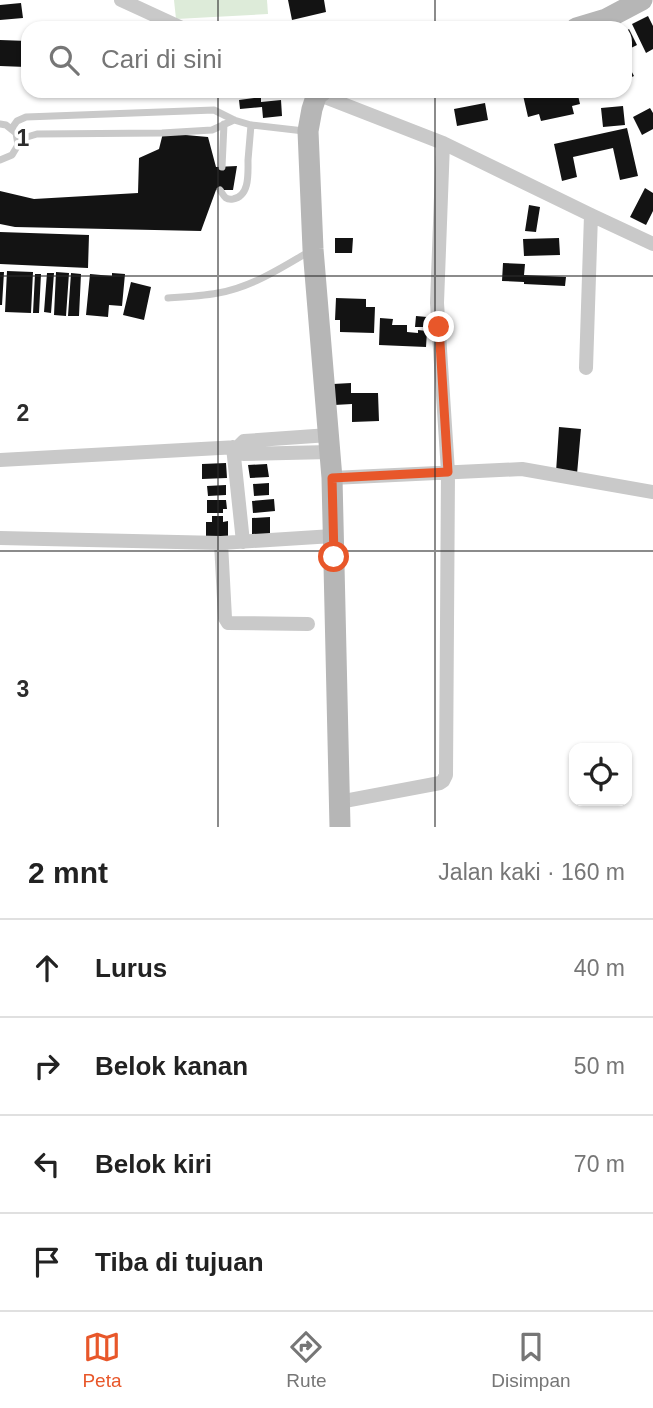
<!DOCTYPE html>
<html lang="id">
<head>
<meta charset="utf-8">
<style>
	body { margin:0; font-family:Arial,sans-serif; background:#f6f6f6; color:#222 }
	.controls { position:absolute; right:21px; bottom:21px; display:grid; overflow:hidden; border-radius:14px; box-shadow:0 2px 5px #0004 }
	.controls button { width:63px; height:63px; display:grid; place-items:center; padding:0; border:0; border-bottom:2px solid #e0e0e0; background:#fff; color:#222; font:35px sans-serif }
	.stop { position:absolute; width:21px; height:21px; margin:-16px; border:5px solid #e8572a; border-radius:50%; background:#fff }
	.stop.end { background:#e8572a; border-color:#fff; box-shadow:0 2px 7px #0008 }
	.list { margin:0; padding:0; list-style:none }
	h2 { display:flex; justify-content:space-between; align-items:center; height:91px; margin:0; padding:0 28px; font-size:30px }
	h2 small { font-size:23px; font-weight:400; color:#767676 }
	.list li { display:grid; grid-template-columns:46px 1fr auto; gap:21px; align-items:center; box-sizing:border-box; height:98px; padding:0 28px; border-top:2px solid #e0e0e0 }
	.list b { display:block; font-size:26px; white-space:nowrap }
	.list em { font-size:23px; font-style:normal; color:#767676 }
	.icon { flex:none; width:38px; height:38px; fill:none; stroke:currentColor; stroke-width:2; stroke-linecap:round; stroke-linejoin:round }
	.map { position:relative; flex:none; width:653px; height:827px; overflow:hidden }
	.search { position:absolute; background:#fff; box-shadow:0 2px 5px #0004; left:21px; right:21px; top:21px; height:77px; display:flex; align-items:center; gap:18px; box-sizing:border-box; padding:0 24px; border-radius:21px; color:#767676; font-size:26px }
	.sheet { height:483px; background:#fff }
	nav { display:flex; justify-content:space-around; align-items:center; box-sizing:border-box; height:98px; border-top:2px solid #e0e0e0; background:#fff; font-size:19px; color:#767676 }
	nav a { display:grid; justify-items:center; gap:4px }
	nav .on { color:#e8572a }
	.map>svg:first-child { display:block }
	.green { fill:#ddebd9 }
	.building { fill:#131313 }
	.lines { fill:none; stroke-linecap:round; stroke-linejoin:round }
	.lane { stroke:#c9c9c9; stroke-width:7 }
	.street { stroke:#c9c9c9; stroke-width:14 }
	.secondary { stroke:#b6b6b6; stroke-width:21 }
	.route { stroke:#e8572a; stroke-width:9 }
	.grid { fill:none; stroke:#2c2c2c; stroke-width:2; stroke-opacity:0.55 }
	.grid-label { font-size:23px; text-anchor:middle; font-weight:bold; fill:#2c2c2c; stroke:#fff; stroke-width:7; stroke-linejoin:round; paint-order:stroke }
</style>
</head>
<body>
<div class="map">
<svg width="653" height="827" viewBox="0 0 653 827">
	<rect width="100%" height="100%" fill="#fff"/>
	<!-- green -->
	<path class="green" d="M174 0H267L268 14 176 19Z"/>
	<!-- building -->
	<path class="building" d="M288 0H324L326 12 292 20Z
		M21 3 23 18 0 20V5Z
		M648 16 653 26V49L646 53 632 24Z
		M629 29 637 45 627 50 625 45V32Z
		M0 40 28 41 26 67 0 66Z
		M625 59 634 76 625 80Z
		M522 91H577L580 104 572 106 574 114 541 121 539 114 528 117Z
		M261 97V102L281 100 282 116 263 118 262 107 240 109 239 100Z
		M485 103 488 120 457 126 454 109Z
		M623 106 625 125 603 127 601 108Z
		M650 108 653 113V129L642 135 633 117Z
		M627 128 638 176 620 180 613 148 573 157 577 177 562 181 554 144Z
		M163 133 208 137 216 167 237 166 233 190H216L201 231 15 227 0 224V191L34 199 138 193 139 158 159 149Z
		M645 188 653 193V211L646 225 630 217Z
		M529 205 540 207 536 232 525 231Z
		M0 232 89 235 88 268 0 264Z
		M335 238H353L352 253H335Z
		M559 238 560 255 524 256 523 239Z
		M503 263 525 264 524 275 566 277 565 286 524 284V282L502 281Z
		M7 271 33 272 31 313 5 312Z
		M0 272H4L2 305H0Z
		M56 272 69 273 66 316 54 315Z
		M47 273H54L51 313 44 312Z
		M71 273 81 274 79 316H68Z
		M112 273 125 274 122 306 109 305 108 317 86 315 90 274 112 276Z
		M35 274H41L39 313H33Z
		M131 282 151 287 144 320 123 315Z
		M336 298 366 299V307H375L374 333 340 332V320H335Z
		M416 316 427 317 426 327H415Z
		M380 318 393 319 392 325H407V332L418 333V330L427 331 426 347 379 345Z
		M351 383V393H378L379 421 352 422V404L334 405 333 384Z
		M559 427 581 429 577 474 556 472Z
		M226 463 227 478 202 479V464Z
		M267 464 269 477 250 478 248 465Z
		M269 483V495L254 496 253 484Z
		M226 485V495L208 496 207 486Z
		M274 499 275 511 253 513 252 501Z
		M207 500H226L227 509H223V513H207Z
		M212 516H223V522L228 521V536H206V522H212Z
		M270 517V535H252V518Z"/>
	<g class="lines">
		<!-- lane -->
		<path class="lane" d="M383 91H395
			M0 124 6 125 16 133 18 145 12 155 0 160
			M12 128 17 121 26 117 214 110 234 120 251 125 304 131
			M18 145 27 137 37 134 162 133 212 130 234 120
			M222 167 224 124
			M220 190C224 196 225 200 233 199 250 196 248 173 248 160 249 148 250 136 251 125
			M168 298C184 297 202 296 218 293 252 287 281 268 310 251"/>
		<!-- street -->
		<path class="street" d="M121 0 182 28
			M312 92 443 143 591 215 653 244
			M586 368 591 215
			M233 447 243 542
			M238 447 243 454 330 452
			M0 460 238 447 244 441 329 435
			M332 478 522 469 653 492
			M0 538 221 543 333 536
			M221 543 225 618 228 623 308 624
			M339 802 440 783 443 781 446 775 448 472 437 303 443 143"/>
		<!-- secondary -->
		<path class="secondary" d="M576 28 606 19 642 0
			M322 91 317 94 312 109 308 131 313 249 332 478 340 827"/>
	</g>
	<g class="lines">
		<!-- route -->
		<path class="route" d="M334 557 332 478 448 472 439 327"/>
	</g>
	<!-- grid -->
	<path class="grid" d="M218 0V28M435 0V28M218 91V827M435 91V827M0 276H653M0 551H653"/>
	<g class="grid-label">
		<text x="23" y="146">1</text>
		<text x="23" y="421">2</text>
		<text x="23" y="697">3</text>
	</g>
</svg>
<div class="controls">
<button><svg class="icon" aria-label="locate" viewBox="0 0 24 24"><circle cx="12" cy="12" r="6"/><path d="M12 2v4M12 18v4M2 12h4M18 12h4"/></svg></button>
</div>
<div class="stop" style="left:334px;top:557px"></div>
<div class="stop end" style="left:439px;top:327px"></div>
<div class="search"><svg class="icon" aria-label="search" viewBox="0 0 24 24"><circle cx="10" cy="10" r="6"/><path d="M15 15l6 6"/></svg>Cari di sini</div>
</div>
<section class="sheet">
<h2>2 mnt<small>Jalan kaki · 160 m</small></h2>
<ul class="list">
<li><svg class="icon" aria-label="ahead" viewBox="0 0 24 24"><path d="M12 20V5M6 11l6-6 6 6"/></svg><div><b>Lurus</b></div><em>40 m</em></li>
<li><svg class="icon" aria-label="right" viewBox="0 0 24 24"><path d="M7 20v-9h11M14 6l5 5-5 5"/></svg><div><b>Belok kanan</b></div><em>50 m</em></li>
<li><svg class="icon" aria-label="left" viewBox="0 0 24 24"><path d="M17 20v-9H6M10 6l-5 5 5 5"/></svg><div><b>Belok kiri</b></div><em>70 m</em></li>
<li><svg class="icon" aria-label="arrive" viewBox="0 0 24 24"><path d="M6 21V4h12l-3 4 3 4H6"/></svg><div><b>Tiba di tujuan</b></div></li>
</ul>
</section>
<nav>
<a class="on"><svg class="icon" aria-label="map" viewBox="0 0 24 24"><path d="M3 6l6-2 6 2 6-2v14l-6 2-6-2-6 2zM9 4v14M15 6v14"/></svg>Peta</a>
<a><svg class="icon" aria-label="directions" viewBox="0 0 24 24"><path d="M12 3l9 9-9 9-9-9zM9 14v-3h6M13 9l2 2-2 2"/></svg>Rute</a>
<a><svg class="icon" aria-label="saved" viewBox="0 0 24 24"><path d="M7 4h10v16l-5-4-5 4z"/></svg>Disimpan</a>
</nav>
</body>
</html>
